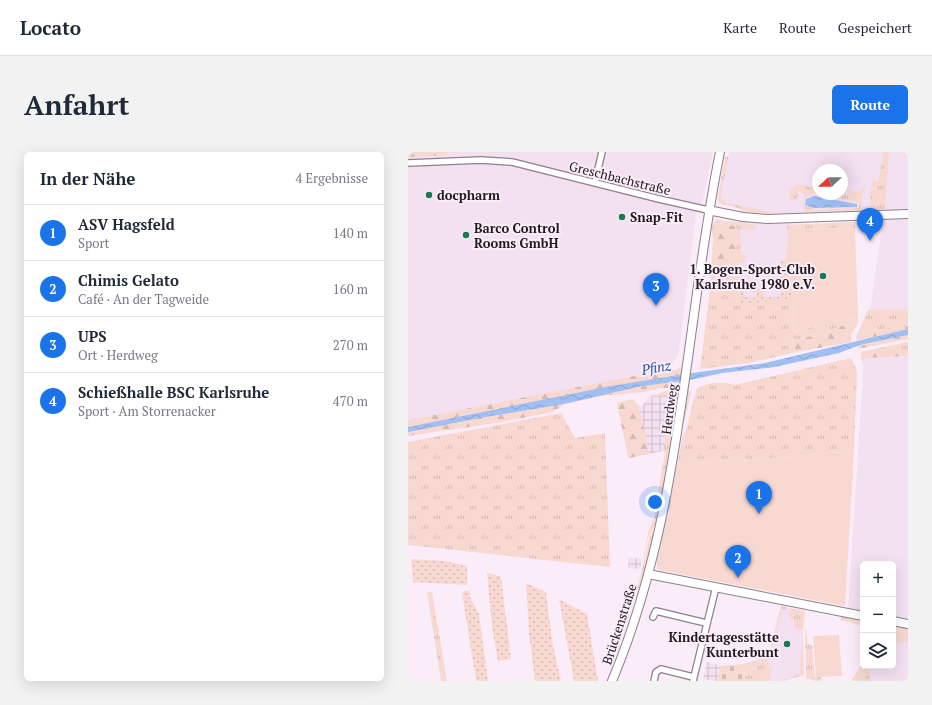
<!DOCTYPE html>
<html lang="de">
<head>
<meta charset="utf-8">
<style>
	body { margin:0; font-family:"PT Serif",serif; background:#f2f2f3; color:#1f2937 }
	.controls { position:absolute; right:12px; bottom:12px; display:grid; overflow:hidden; border-radius:6px; box-shadow:0 4px 16px #0002 }
	.controls button { width:36px; height:36px; display:grid; place-items:center; padding:0; border:0; border-bottom:1px solid #e0e1e3; background:#fff; color:#1f2937; font:20px sans-serif }
	.compass { position:absolute; left:404px; top:12px; width:36px; height:36px; border-radius:50%; background:#fff; box-shadow:0 4px 16px #0002; rotate:248deg }
	.you { position:absolute; left:247px; top:350px; width:14px; height:14px; margin:-10px; border:3px solid #fff; border-radius:50%; background:#1a73e8; box-shadow:0 0 0 6px #1a73e833 }
	.badge { display:grid; place-items:center; width:26px; height:26px; border-radius:50%; background:#1a73e8; color:#fff; font-size:13px; font-weight:700 }
	.pin { position:absolute; translate:-50% -33px; filter:drop-shadow(0 1px 2px #0008) }
	.pin::after { content:''; position:absolute; top:21px; width:14px; height:12px; background:inherit; clip-path:polygon(0 0,100% 0,50% 100%) }
	.list { margin:0; padding:0; list-style:none }
	h2 { display:flex; justify-content:space-between; align-items:center; height:52px; margin:0; padding:0 16px; font-size:17px }
	h2 small { font-size:13px; font-weight:400; color:#747a83 }
	.list li { display:grid; grid-template-columns:26px 1fr auto; gap:12px; align-items:center; box-sizing:border-box; height:56px; padding:0 16px; border-top:1px solid #e0e1e3 }
	.list b { display:block; font-size:15px; white-space:nowrap }
	.list p { margin:0; font-size:13px; white-space:nowrap; color:#747a83 }
	.list em { font-size:13px; font-style:normal; color:#747a83 }
	.icon { flex:none; width:22px; height:22px; fill:none; stroke:currentColor; stroke-width:2; stroke-linecap:round; stroke-linejoin:round }
	.map { position:relative; flex:none; width:500px; height:529px; overflow:hidden; border-radius:6px }
	header { display:flex; align-items:center; gap:24px; box-sizing:border-box; height:56px; padding:0 20px; background:#fff; border-bottom:1px solid #e0e1e3 }
	header strong { font-size:19px }
	nav { display:flex; gap:22px; margin-inline-start:auto; font-size:14px }
	.intro { display:flex; align-items:center; justify-content:space-between; box-sizing:border-box; height:96px; padding:0 24px }
	h1 { margin:0; font-size:28px }
	.button { padding:10px 18px; border-radius:6px; background:#1a73e8; color:#fff; font-size:14px; font-weight:700 }
	main { display:flex; gap:24px; padding:0 24px }
	aside { flex:1; background:#fff; border-radius:6px; box-shadow:0 4px 16px #0002 }
	.map>svg:first-child { display:block }
	.built { fill:#f3e0f1; fill-rule:evenodd }
	.industrial { fill:url(#industrial-grid) }
	.grass { fill:url(#grass-tufts); fill-rule:evenodd }
	.forest { fill:url(#forest-firs) }
	.cemetery { fill:url(#cemetery-stones) }
	.park { fill:url(#park-dots) }
	.pitch { fill:#f7d9d1 }
	.water { fill:url(#water-waves) }
	.lines { fill:none; stroke-linecap:round; stroke-linejoin:round }
	.street-casing { stroke:#8c818c; stroke-width:8 }
	.secondary-casing { stroke:#8c818c; stroke-width:10 }
	.street { stroke:#fff; stroke-width:5.5 }
	.secondary { stroke:#fff; stroke-width:8 }
	.poi-dot { fill:#1b794f; stroke:#faedf9; stroke-width:1.5 }
	.labels { text-anchor:middle; dominant-baseline:central; stroke-width:4; stroke-linejoin:round; paint-order:stroke }
	.street-label { font-size:13px; fill:#1e1a1e; stroke:#faedf9 }
	.poi-label { font-size:13px; font-weight:bold; fill:#1e1a1e; stroke:#faedf9; text-anchor:start }
	.water-label { font-size:14px; font-style:italic; fill:#2653a1; stroke:#faedf9 }
</style>
</head>
<body>
<header>
<strong>Locato</strong>
<nav><a>Karte</a><a>Route</a><a>Gespeichert</a></nav>
</header>
<div class="intro"><h1>Anfahrt</h1><a class="button">Route</a></div>
<main>
<aside>
<h2>In der Nähe<small>4 Ergebnisse</small></h2>
<ul class="list">
<li><span class="badge">1</span><div><b>ASV Hagsfeld</b><p>Sport</p></div><em>140 m</em></li>
<li><span class="badge">2</span><div><b>Chimis Gelato</b><p>Café · An der Tagweide</p></div><em>160 m</em></li>
<li><span class="badge">3</span><div><b>UPS</b><p>Ort · Herdweg</p></div><em>270 m</em></li>
<li><span class="badge">4</span><div><b>Schießhalle BSC Karlsruhe</b><p>Sport · Am Storrenacker</p></div><em>470 m</em></li>
</ul>
</aside>
<div class="map">
<svg width="500" height="529" viewBox="0 0 500 529">
	<defs>
		<pattern id="industrial-grid" width="8" height="8" patternUnits="userSpaceOnUse"><rect width="8" height="8" fill="#f3e0f1"/><path d="M0 4h8M4 0v8" fill="none" stroke="#d0c0ce"/></pattern>
		<pattern id="grass-tufts" width="24" height="20" patternUnits="userSpaceOnUse"><rect width="24" height="20" fill="#f7d9d1"/><path d="M3 7l-1-3M5 7V3M7 7l1-3M15 17l-1-3M17 17v-4M19 17l1-3" fill="none" stroke="#d3bab3"/></pattern>
		<pattern id="forest-firs" width="22" height="20" patternUnits="userSpaceOnUse"><rect width="22" height="20" fill="#f7d9d1"/><path d="M5 1l3.5 6h-7zM16 11l3.5 6h-7z" fill="#d3bab3"/></pattern>
		<pattern id="cemetery-stones" width="16" height="16" patternUnits="userSpaceOnUse"><rect width="16" height="16" fill="#f7d9d1"/><path d="M2 7V4a2 2 0 0 1 4 0v3zM10 15v-3a2 2 0 0 1 4 0v3z" fill="#d3bab3"/></pattern>
		<pattern id="park-dots" width="8" height="8" patternUnits="userSpaceOnUse"><rect width="8" height="8" fill="#f7d9d1"/><path d="M2 2h.1M6 6h.1" fill="none" stroke="#d3bab3" stroke-width="1.8" stroke-linecap="round"/></pattern>
		<pattern id="water-waves" width="16" height="10" patternUnits="userSpaceOnUse"><rect width="16" height="10" fill="#9fbff5"/><path d="M0 5q4-4 8 0t8 0" fill="none" stroke="#88a4d2"/></pattern>
	</defs>
	<rect width="100%" height="100%" fill="#faedf9"/>
	<!-- built -->
	<path class="built" d="M39 0H305L295 48 288 63 271 200 262 217 0 268V4L40 2Z
		M322 0H500V157L462 159 475 69V58L381 61 382 72 378 107 386 146 332 153 329 75 333 54 319 51 314 48 313 42ZM410 18H434V42H410Z
		M500 204V529H462L460 514H485V412H455V460L440 458 456 206Z
		M373 454 397 459 391 522 378 529H337L335 512 353 507 361 503Z"/>
	<!-- industrial -->
	<path class="industrial" d="M264 242 255 299 241 302 231 254 235 253 240 245Z
		M221 405 234 407 232 417 220 416Z
		M299 510 313 514 309 529 295 527Z"/>
	<!-- grass -->
	<path class="grass" d="M476 0H481L477 57H463L462 42 465 29H470Z
		M317 5H321L313 42 314 48 319 51 369 61 349 62 326 55V54L315 53 310 50V45Z
		M458 31 454 48V58L397 60 395 55 396 41 391 39 389 46 384 50 381 44 382 35 386 36 387 32 410 37V42H434L441 43 442 38 452 40ZM407 42 448 50 451 52V56L408 58 397 54 396 53 397 45Z
		M309 67 318 70 319 69 348 73 347 77 332 78 333 103H337V108L336 111H331L332 153 386 146 385 181 422 169 450 167V169L384 190 379 202 341 211 292 217 302 136 315 131 329 93 328 74 309 71 306 73 305 89C304 82 302 71 309 67Z
		M447 70V76L381 77 380 88 379 73Z
		M500 157V174L467 178 448 185 460 158Z
		M500 190V197L456 203 453 204V200Z
		M443 206 449 220 446 299 328 309 285 311 269 314 274 286 279 276 285 249 289 236C301 231 314 229 326 233Z
		M261 238 267 239 272 241 263 301 248 372 240 386 233 413 241 377 246 366 257 300 255 299 264 242 240 245Z
		M281 238 283 240 275 275 280 239Z
		M153 261 167 286 197 281 202 415 0 393V290Z
		M248 375 238 415 227 447 241 387Z
		M19 440H24L39 529H33Z
		M373 454 378 455V458L374 457 373 461 377 462H373L372 465 376 466H371V469L375 471H370L359 515 364 517 361 529H337L335 512 353 507 361 503Z
		M382 456 397 459 395 478 386 476V469L381 464Z
		M433 463 455 466V474L432 468Z
		M485 472 500 475V491L495 490 490 492 488 489 485 491Z
		M397 473 400 492 404 493 407 525H413V529H408L398 526Z
		M395 480 396 523 378 528 391 522Z
		M455 511V514H460L462 529H444V527Z"/>
	<!-- forest -->
	<path class="forest" d="M0 0H39L40 3 0 5Z
		M309 71 328 74 329 93 319 123 315 131 302 136 306 73Z
		M450 169C449 178 441 179 443 190L379 202 384 190Z
		M500 174V177L449 189 448 185 467 178Z
		M500 183V187L454 196H451L450 194Z
		M492 197H500V204L456 206 455 214 453 204 456 203Z
		M273 215C275 220 274 233 270 236H253L236 240 193 244 156 252 153 255 144 260 88 271 0 284V268L262 217 268 218Z
		M225 247 231 254 241 302 221 306 220 305 209 251Z"/>
	<!-- cemetery -->
	<path class="cemetery" d="M335 512 337 529H309L313 514Z"/>
	<!-- park -->
	<path class="park" d="M378 107 386 146 332 153 331 131H335L336 145 347 146V141H344V136H355L356 145H373L372 109H377Z
		M3 407 36 409 59 414V433L5 430Z
		M79 420 93 425 103 507 90 509 84 475Z
		M118 431 138 440 144 488 153 529H127L121 482Z
		M57 439H62V445L71 462 80 529H68L54 441Z
		M151 447 179 462 190 529H166Z"/>
	<!-- pitch -->
	<path class="pitch" d="M447 76 450 167 422 169 385 181 386 146 378 107 381 77Z
		M446 299 437 454 251 418 249 416V410L269 314 285 311 328 309Z
		M431 483 434 524 408 525 405 484Z"/>
	<!-- water -->
	<path class="water" d="M406 44 449 52V55L405 56 397 53 398 47Z
		M500 177V183L452 193 431 201 366 215 314 221 282 228 234 234 156 252 77 265 0 280V275L203 234 284 221 357 211Z"/>
	<g class="lines">
		<!-- street casing -->
		<g class="street-casing">
			<path id="street" d="M0 11 73 8 104 10 251 47 300 58
				M187 30 194 0
				M245 465 248 459 298 471
				M246 529 248 520 253 517 285 525
				M285 529 308 435"/>
		</g>
		<!-- secondary casing -->
		<g class="secondary-casing">
			<path id="secondary" d="M300 58 335 65 359 67 500 62
				M240 422 455 464
				M485 469 500 472
				M204 529C275 361 276 177 312 0"/>
		</g>
		<!-- street -->
		<use href="#street" class="street"/>
		<!-- secondary -->
		<use href="#secondary" class="secondary"/>
	</g>
	<!-- markers -->
	<g class="poi-dot">
		<circle cx="21" cy="43" r="4"/>
		<circle cx="214" cy="65" r="4"/>
		<circle cx="58" cy="83" r="4"/>
		<circle cx="415" cy="124" r="4"/>
		<circle cx="379" cy="492" r="4"/>
	</g>
	<g class="labels">
		<!-- street labels -->
		<g class="street-label">
			<text transform="translate(212 26) rotate(14)">Greschbachstraße</text>
			<text transform="translate(261 257) rotate(-82)">Herdweg</text>
			<text transform="translate(211 472) rotate(-72)">Brückenstraße</text>
		</g>
		<!-- poi labels -->
		<g class="poi-label">
			<text x="29" y="43">docpharm</text>
			<text x="222" y="65">Snap-Fit</text>
			<text x="66" y="76">Barco Control<tspan x="66" dy="15">Rooms GmbH</tspan></text>
			<text x="407" y="117" text-anchor="end">1. Bogen-Sport-Club<tspan x="407" dy="15">Karlsruhe 1980 e.V.</tspan></text>
			<text x="371" y="485" text-anchor="end">Kindertagesstätte<tspan x="371" dy="15">Kunterbunt</tspan></text>
		</g>
		<!-- water labels -->
		<g class="water-label">
			<text transform="translate(248 215) rotate(-10)">Pfinz</text>
		</g>
	</g>
</svg>
<div class="controls">
<button>+</button>
<button>−</button>
<button><svg class="icon" aria-label="layers" viewBox="0 0 24 24"><path d="M12 4l9 5-9 5-9-5zM3 14l9 5 9-5"/></svg></button>
</div>
<svg class="compass" viewBox="-18 -18 36 36"><path d="M0-13l5 13h-10z" fill="#e53935"/><path d="M0 13l5-13h-10z" fill="#747a83"/></svg>
<div class="you"></div>
<div class="pin badge" style="left:351px;top:362px">1</div>
<div class="pin badge" style="left:330px;top:426px">2</div>
<div class="pin badge" style="left:248px;top:154px">3</div>
<div class="pin badge" style="left:462px;top:89px">4</div>
</div>
</main>
</body>
</html>
